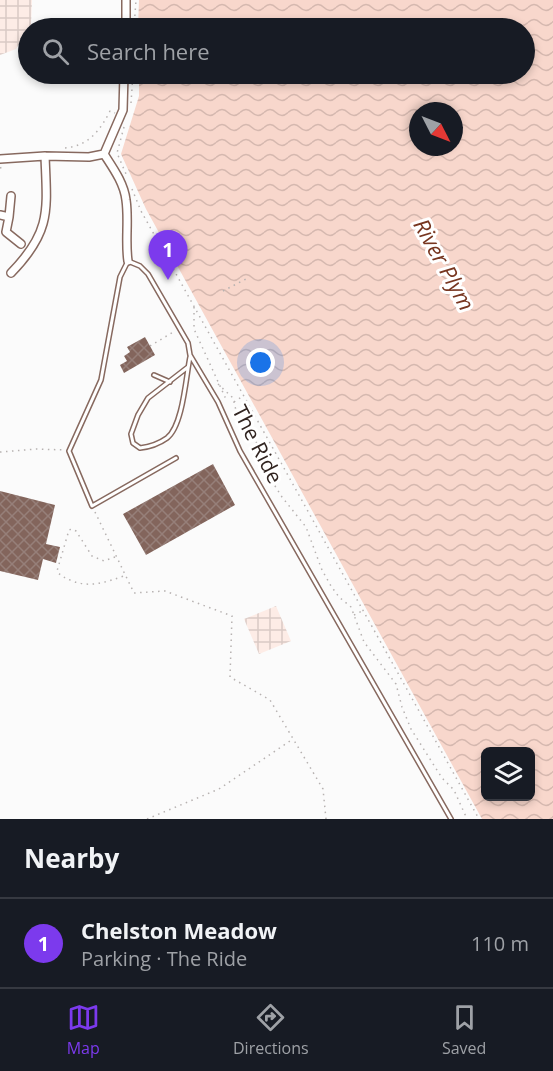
<!DOCTYPE html>
<html lang="en">
<head>
<meta charset="utf-8">
<style>
	body { margin:0; font-family:"Open Sans",sans-serif; background:#242831; color:#f1f3f6 }
	.controls { position:absolute; right:18px; bottom:18px; display:grid; overflow:hidden; border-radius:9px; box-shadow:0 3px 9px #0003 }
	.controls button { width:54px; height:54px; display:grid; place-items:center; padding:0; border:0; border-bottom:2px solid #363941; background:#171b24; color:#f1f3f6; font:30px sans-serif }
	.compass { position:absolute; left:409px; top:102px; width:54px; height:54px; border-radius:50%; background:#171b24; box-shadow:0 3px 9px #0003; rotate:132deg }
	.you { position:absolute; left:261px; top:363px; width:21px; height:21px; margin:-15px; border:4px solid #fff; border-radius:50%; background:#1a73e8; box-shadow:0 0 0 9px #1a73e833 }
	.badge { display:grid; place-items:center; width:39px; height:39px; border-radius:50%; background:#7c3aed; color:#fff; font-size:20px; font-weight:700 }
	.pin { position:absolute; translate:-50% -50px; filter:drop-shadow(0 2px 3px #0008) }
	.pin::after { content:''; position:absolute; top:32px; width:21px; height:18px; background:inherit; clip-path:polygon(0 0,100% 0,50% 100%) }
	.list { margin:0; padding:0; list-style:none }
	h2 { display:flex; justify-content:space-between; align-items:center; height:78px; margin:0; padding:0 24px; font-size:26px }
	h2 small { font-size:20px; font-weight:400; color:#9ea1a6 }
	.list li { display:grid; grid-template-columns:39px 1fr auto; gap:18px; align-items:center; box-sizing:border-box; height:90px; padding:0 24px; border-top:2px solid #363941 }
	.list b { display:block; font-size:22px; white-space:nowrap }
	.list p { margin:0; font-size:20px; white-space:nowrap; color:#9ea1a6 }
	.list em { font-size:20px; font-style:normal; color:#9ea1a6 }
	.icon { flex:none; width:33px; height:33px; fill:none; stroke:currentColor; stroke-width:2; stroke-linecap:round; stroke-linejoin:round }
	.map { position:relative; flex:none; width:553px; height:819px; overflow:hidden }
	.search { position:absolute; background:#171b24; box-shadow:0 3px 9px #0003; left:18px; right:18px; top:18px; height:66px; display:flex; align-items:center; gap:15px; box-sizing:border-box; padding:0 21px; border-radius:33px; color:#9ea1a6; font-size:22px }
	.sheet { height:168px; background:#171b24 }
	nav { display:flex; justify-content:space-around; align-items:center; box-sizing:border-box; height:84px; border-top:2px solid #363941; background:#171b24; font-size:16px; color:#9ea1a6 }
	nav a { display:grid; justify-items:center; gap:3px }
	nav .on { color:#7c3aed }
	.map>svg:first-child { display:block }
	.industrial { fill:url(#industrial-grid) }
	.water { fill:url(#water-waves); fill-rule:evenodd }
	.building { fill:url(#building-cross-hatch) }
	.lines { fill:none; stroke-linecap:round; stroke-linejoin:round }
	.service-casing { stroke:#87695f; stroke-width:6 }
	.minor-casing { stroke:#87695f; stroke-width:10 }
	.path { stroke:#b7b2b1; stroke-width:1.5; stroke-dasharray:1.5 4.5; stroke-linecap:butt }
	.service { stroke:#fff; stroke-width:3 }
	.minor { stroke:#fff; stroke-width:7 }
	.labels { text-anchor:middle; dominant-baseline:central; stroke-width:6; stroke-linejoin:round; paint-order:stroke }
	.street-label { font-size:21px; fill:#312420; stroke:#fff }
	.water-label { font-size:22px; font-style:italic; fill:#773620; stroke:#fff }
</style>
</head>
<body>
<div class="map">
<svg width="553" height="819" viewBox="0 0 553 819">
	<defs>
		<pattern id="industrial-grid" width="8" height="8" patternUnits="userSpaceOnUse" patternTransform="scale(1.5)"><rect width="8" height="8" fill="#fdece6"/><path d="M0 4h8M4 0v8" fill="none" stroke="#d9cac5"/></pattern>
		<pattern id="water-waves" width="16" height="10" patternUnits="userSpaceOnUse" patternTransform="scale(1.5)"><rect width="16" height="10" fill="#f8d7cc"/><path d="M0 5q4-4 8 0t8 0" fill="none" stroke="#d5b8af"/></pattern>
		<pattern id="building-cross-hatch" width="8" height="8" patternUnits="userSpaceOnUse" patternTransform="scale(1.5)"><rect width="8" height="8" fill="#83655c"/><path d="M0 0l8 8M0 8l8-8" fill="none" stroke="#967f79"/></pattern>
	</defs>
	<rect width="100%" height="100%" fill="#fbfbfb"/>
	<!-- industrial -->
	<path class="industrial" d="M0 0H32L31 25 16 49 0 55Z
		M276 606 291 641 259 654 244 619Z"/>
	<!-- water -->
	<path class="water" d="M139 0H553V819H482L146 209 121 154 139 96V74H524V28H138ZM418 111H454V147H418ZM486 752H530V796H486Z"/>
	<!-- building -->
	<path class="building" d="M145 337 155 355 124 373 120 365 127 361 124 356 130 352 127 347Z
		M213 464 235 505 146 555 123 514Z
		M0 491 55 505 46 544 60 547 56 563 43 559 38 580 0 571Z"/>
	<g class="lines">
		<!-- service casing -->
		<g class="service-casing">
			<path id="service" d="M188 367 148 398 138 415 131 434 133 443 140 448C149 447 160 443 167 438 183 426 186 376 190 357
				M154 375 170 382
				M176 458 92 506 69 451 101 380 120 277 128 261 140 266 148 274 188 343 190 355 218 402 240 451 451 819"/>
		</g>
		<!-- minor casing -->
		<g class="minor-casing">
			<path id="minor" d="M126 0V28
				M104 154C113 168 124 183 126 200 129 220 125 241 128 261
				M104 154 123 110 124 74
				M0 159 45 156 89 157 104 154
				M0 215 9 217 11 196
				M9 217 6 232 21 244
				M11 273C52 231 47 210 45 156"/>
		</g>
		<!-- path -->
		<path class="path" d="M134 28 136 0
			M131 103 133 74
			M124 127 117 153 126 174
			M65 148C88 146 100 131 110 111L115 113
			M0 168 5 166
			M132 189 141 211 479 819
			M223 291 248 278
			M194 307V329L225 397 222 399
			M150 346 175 331
			M218 384 233 398 239 423 246 434 257 443 270 478 282 497 306 527 322 570 331 586 339 597 351 607 364 642 396 684 402 707 411 729 442 778 454 790 467 819
			M234 402 243 396
			M0 452 37 449 65 450
			M95 512 134 593 165 591 232 616 230 677 270 700 323 789 326 819
			M115 557 104 561 92 556 76 531 72 529 69 530 57 571C61 577 66 578 72 581 91 588 106 582 124 576
			M354 615 362 611
			M147 819 219 789 293 739"/>
		<!-- service -->
		<use href="#service" class="service"/>
		<!-- minor -->
		<use href="#minor" class="minor"/>
	</g>
	<g class="labels">
		<!-- street labels -->
		<g class="street-label">
			<text transform="translate(258 444) rotate(63)">The Ride</text>
		</g>
		<!-- water labels -->
		<g class="water-label">
			<text transform="translate(445 264) rotate(61)">River Plym</text>
		</g>
	</g>
</svg>
<div class="controls">
<button><svg class="icon" aria-label="layers" viewBox="0 0 24 24"><path d="M12 4l9 5-9 5-9-5zM3 14l9 5 9-5"/></svg></button>
</div>
<svg class="compass" viewBox="-18 -18 36 36"><path d="M0-13l5 13h-10z" fill="#e53935"/><path d="M0 13l5-13h-10z" fill="#9ea1a6"/></svg>
<div class="you"></div>
<div class="pin badge" style="left:168px;top:280px">1</div>
<div class="search"><svg class="icon" aria-label="search" viewBox="0 0 24 24"><circle cx="10" cy="10" r="6"/><path d="M15 15l6 6"/></svg>Search here</div>
</div>
<section class="sheet">
<h2>Nearby<small></small></h2>
<ul class="list">
<li><span class="badge">1</span><div><b>Chelston Meadow</b><p>Parking · The Ride</p></div><em>110 m</em></li>
</ul>
</section>
<nav>
<a class="on"><svg class="icon" aria-label="map" viewBox="0 0 24 24"><path d="M3 6l6-2 6 2 6-2v14l-6 2-6-2-6 2zM9 4v14M15 6v14"/></svg>Map</a>
<a><svg class="icon" aria-label="directions" viewBox="0 0 24 24"><path d="M12 3l9 9-9 9-9-9zM9 14v-3h6M13 9l2 2-2 2"/></svg>Directions</a>
<a><svg class="icon" aria-label="saved" viewBox="0 0 24 24"><path d="M7 4h10v16l-5-4-5 4z"/></svg>Saved</a>
</nav>
</body>
</html>
